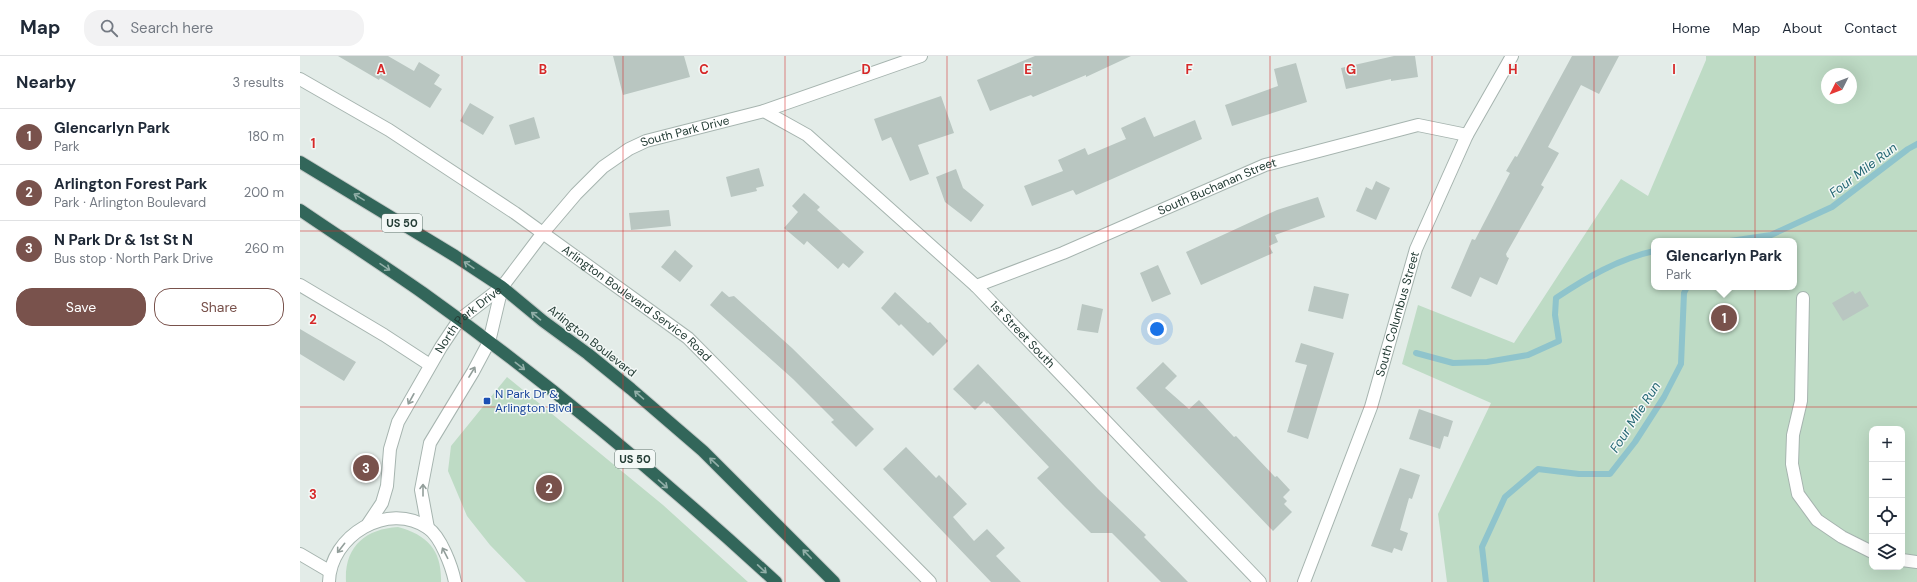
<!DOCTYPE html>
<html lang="en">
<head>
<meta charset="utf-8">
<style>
	body { margin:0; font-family:"DM Sans",sans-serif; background:#f2f2f3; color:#1f2937 }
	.controls { position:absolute; right:12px; bottom:12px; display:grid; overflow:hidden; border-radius:8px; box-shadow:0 4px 16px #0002 }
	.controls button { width:36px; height:36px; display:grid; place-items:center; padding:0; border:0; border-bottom:1px solid #e0e1e3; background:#fff; color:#1f2937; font:20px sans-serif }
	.compass { position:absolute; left:1521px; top:12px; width:36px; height:36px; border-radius:50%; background:#fff; box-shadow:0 4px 16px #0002; rotate:228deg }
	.you { position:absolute; left:857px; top:273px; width:14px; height:14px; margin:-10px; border:3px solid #fff; border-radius:50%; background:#1a73e8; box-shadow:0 0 0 6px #1a73e833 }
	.badge { display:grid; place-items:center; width:26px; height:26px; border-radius:50%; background:#79524c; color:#fff; font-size:13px; font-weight:700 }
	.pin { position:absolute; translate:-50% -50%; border:2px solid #fff; box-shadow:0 1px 4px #0006 }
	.popup { position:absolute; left:1351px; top:182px; width:146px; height:52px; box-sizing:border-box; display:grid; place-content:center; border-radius:8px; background:#fff; filter:drop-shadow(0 1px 3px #0005); font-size:13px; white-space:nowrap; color:#747a83 }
	.popup b { font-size:15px; color:#1f2937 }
	.popup::after { content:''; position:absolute; left:50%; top:100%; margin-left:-8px; border:8px solid transparent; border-top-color:#fff }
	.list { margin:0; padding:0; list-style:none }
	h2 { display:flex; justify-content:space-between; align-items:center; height:52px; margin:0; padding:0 16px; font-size:17px }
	h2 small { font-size:13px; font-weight:400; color:#747a83 }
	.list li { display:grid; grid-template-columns:26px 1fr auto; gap:12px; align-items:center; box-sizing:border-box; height:56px; padding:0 16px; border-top:1px solid #e0e1e3 }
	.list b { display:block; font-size:15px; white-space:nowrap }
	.list p { margin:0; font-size:13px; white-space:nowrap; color:#747a83 }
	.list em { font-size:13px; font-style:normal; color:#747a83 }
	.actions { display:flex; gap:8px; padding:12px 16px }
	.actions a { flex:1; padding:9px 0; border:1px solid #79524c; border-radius:16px; text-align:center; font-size:14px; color:#79524c }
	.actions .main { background:#79524c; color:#fff }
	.icon { flex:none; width:22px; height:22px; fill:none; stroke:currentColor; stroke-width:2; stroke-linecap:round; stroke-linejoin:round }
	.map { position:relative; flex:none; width:1617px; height:526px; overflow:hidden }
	header { display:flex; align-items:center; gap:24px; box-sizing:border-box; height:56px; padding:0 20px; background:#fff; border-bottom:1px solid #e0e1e3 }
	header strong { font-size:19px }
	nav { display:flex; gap:22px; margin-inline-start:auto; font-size:14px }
	.search { width:280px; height:36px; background:#f2f2f3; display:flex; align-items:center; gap:10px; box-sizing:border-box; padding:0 14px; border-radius:16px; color:#747a83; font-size:15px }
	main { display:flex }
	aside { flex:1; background:#fff }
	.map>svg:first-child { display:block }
	.green { fill:#bedbc5; fill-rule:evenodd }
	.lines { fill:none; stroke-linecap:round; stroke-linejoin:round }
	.stream { stroke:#8fc4cc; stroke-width:6 }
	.building { fill:#b9c6c1 }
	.minor-casing { stroke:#a6b4af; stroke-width:14 }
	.highway-casing { stroke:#c2c8c6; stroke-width:14 }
	.minor { stroke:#fff; stroke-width:12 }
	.highway { stroke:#32665a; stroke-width:12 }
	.oneway { stroke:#92afa8 }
	.oneway2 { stroke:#929e9a }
	.grid { fill:none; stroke:#d62828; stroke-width:1; stroke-opacity:0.55 }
	.transit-dot { fill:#1a4fb4; stroke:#f3f8f6; stroke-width:1.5 }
	.labels { text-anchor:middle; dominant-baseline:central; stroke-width:3; stroke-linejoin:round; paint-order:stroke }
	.shield { fill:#f3f8f6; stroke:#62746f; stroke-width:1 }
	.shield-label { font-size:11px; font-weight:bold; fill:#243c35 }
	.street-label { font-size:12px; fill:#243c35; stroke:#f3f8f6 }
	.transit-label { font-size:12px; fill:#164399; stroke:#f3f8f6; text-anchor:start }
	.water-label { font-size:13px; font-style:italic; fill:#236673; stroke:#f3f8f6 }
	.grid-label { font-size:13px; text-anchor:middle; font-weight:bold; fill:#d62828; stroke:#f3f8f6; stroke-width:3; stroke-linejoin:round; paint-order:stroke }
</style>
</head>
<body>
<header>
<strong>Map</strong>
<div class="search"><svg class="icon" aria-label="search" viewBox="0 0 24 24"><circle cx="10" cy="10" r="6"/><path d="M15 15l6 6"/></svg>Search here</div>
<nav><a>Home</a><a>Map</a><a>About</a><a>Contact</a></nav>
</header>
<main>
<aside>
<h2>Nearby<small>3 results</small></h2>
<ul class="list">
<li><span class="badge">1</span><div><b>Glencarlyn Park</b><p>Park</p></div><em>180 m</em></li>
<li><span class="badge">2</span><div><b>Arlington Forest Park</b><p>Park · Arlington Boulevard</p></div><em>200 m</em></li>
<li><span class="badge">3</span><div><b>N Park Dr &amp; 1st St N</b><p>Bus stop · North Park Drive</p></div><em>260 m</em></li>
</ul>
<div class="actions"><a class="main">Save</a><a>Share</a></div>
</aside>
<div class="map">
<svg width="1617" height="526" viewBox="0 0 1617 526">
	<rect width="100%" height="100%" fill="#e3ece8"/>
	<!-- green -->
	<path class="green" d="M1406 0H1617V526H1147L1138 458 1191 347 1102 308 1118 249 1214 287 1321 123 1348 140 1406 4ZM1527 18H1551V42H1527ZM1354 185H1494V231H1354ZM1572 373H1602V511H1572Z
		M207 321 363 449 448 526H226L190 489 167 460 148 415 151 390Z
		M98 471C128 479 142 495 141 526H46C44 491 65 473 98 471Z"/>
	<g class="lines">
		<!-- stream -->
		<path class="stream" d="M1430 185 1471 179 1532 151 1608 93 1617 88
			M1116 297 1153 307 1187 306 1228 299 1259 285 1255 259 1256 242C1286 222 1318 203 1354 195
			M1186 526 1182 491 1205 441 1238 413 1279 418H1310L1335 386 1364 341 1381 308 1384 237 1387 231"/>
	</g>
	<!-- building -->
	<path class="building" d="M38 0H88L114 15 119 6 140 19 134 28 142 33 130 52 80 22 79 24Z
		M313 0H384L390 21 323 39Z
		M735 0H831L786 21V19L733 41 731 39 690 55 677 24Z
		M1094 0H1115L1118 21 1091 25V23L1046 33 1041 12Z
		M1272 0H1319L1299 38 1281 29 1248 91 1259 97 1241 129 1244 131 1206 198 1207 201 1209 202 1197 229 1180 221 1171 241 1151 232 1172 183 1175 184 1210 117 1206 115 1215 100 1217 101Z
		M996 7 1007 46 932 70 925 49 978 30 974 13Z
		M641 40 654 77 618 89 629 118 610 125 591 81 582 85 574 63Z
		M170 47 194 61 183 79 160 65Z
		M234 61 240 82 215 89 209 69Z
		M845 61 854 81 895 64 902 83 776 139 773 134 732 150 724 130 763 115 758 104 785 92 788 99 826 83 821 72Z
		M459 112 464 130 456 132 457 135 431 141 426 121Z
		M656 113 663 132 684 149 671 166 645 146 636 121Z
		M1076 125 1090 132 1076 164 1056 155 1066 131 1072 134Z
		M504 137 520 151 517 154 564 196 549 212 543 207 538 213 507 185 504 189 484 172 498 156 492 150Z
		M1018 141 1025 161 975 179 978 186 969 190 973 197 901 229 886 196 977 154Z
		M369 154 371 170 331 174 329 157Z
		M375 194 393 210 380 226 361 211Z
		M858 209 871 238 852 246 840 217Z
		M1014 230 1049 238 1043 263 1008 255Z
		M422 235 429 241 434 240 492 292 574 373 556 391 531 366 534 364 493 323 410 249Z
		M1553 235 1555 238 1560 235 1569 250 1543 265 1532 247Z
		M595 236 628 267 630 266 648 285 633 300 601 268 599 270 581 252Z
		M782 248 803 253 798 277 777 274Z
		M0 273 56 306 44 325 0 298Z
		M1001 287 1034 297 1008 383 987 376 1007 309 995 306Z
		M863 306 877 320 865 332 889 353 899 344 934 381 936 380 975 421 977 420 990 434 983 441 987 445 984 448 992 456 973 475 836 332Z
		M678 308 798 433 846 479 844 481 888 526H861L812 477H791L763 449 737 422 749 411 688 347 687 348 684 345 675 354 653 333Z
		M1119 353 1153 365 1148 381 1144 380 1140 393 1109 383Z
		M606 391 636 422 639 419 667 448 653 461 674 485 687 473 705 492 696 500 721 526H691L583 413Z
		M1100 412 1120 419 1112 443 1109 442 1100 474 1108 477 1102 495 1094 492 1092 497 1071 490Z"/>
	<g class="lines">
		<!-- minor casing -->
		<g class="minor-casing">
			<g id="minor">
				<path id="s1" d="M0 23 89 74 215 157 388 282 630 526"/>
				<path id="s2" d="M464 55 507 79 676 230 960 526"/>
				<path d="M0 229 84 279 130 309"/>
				<path id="s3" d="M676 230 763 197 965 109 1118 69 1167 79"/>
				<path d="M1503 242 1501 345 1493 379 1492 408 1498 438 1517 464 1542 481 1572 496"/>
				<path id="s4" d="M68 468 82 447 87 430 90 393 98 366 141 291 159 264 202 231 242 178 276 138 303 111 329 93 346 85 464 55 621 0"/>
				<path d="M128 472 121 434 130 387 173 316 189 286 202 231"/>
				<path d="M0 498 29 515"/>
				<path d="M1602 504 1617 506"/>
				<path d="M29 526C30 480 88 444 128 472 141 481 152 511 155 526"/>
				<path id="s5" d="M1004 526 1071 351 1116 193 1167 79 1212 0"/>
			</g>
		</g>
		<!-- highway casing -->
		<g class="highway-casing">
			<path id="highway" d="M0 106 155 200 202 231 243 265 288 298 331 333 403 395 534 526
				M0 154C41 182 83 209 123 237 245 324 366 425 476 526"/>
		</g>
		<!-- minor -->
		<use href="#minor" class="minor"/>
		<!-- highway -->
		<use href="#highway" class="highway"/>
	</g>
	<!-- one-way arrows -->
	<defs><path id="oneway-shaft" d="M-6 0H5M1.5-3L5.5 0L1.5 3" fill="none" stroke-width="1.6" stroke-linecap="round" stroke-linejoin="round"/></defs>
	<g class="oneway">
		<use href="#oneway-shaft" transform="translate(59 141) rotate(-149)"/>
		<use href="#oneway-shaft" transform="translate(169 209) rotate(-146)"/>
		<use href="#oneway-shaft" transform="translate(85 211) rotate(34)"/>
		<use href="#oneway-shaft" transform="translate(236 260) rotate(-140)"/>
		<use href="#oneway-shaft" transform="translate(220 310) rotate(38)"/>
		<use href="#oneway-shaft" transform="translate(339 339) rotate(-139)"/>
		<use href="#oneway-shaft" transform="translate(414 406) rotate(-137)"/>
		<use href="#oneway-shaft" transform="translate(363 428) rotate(41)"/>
		<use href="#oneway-shaft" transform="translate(507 498) rotate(-134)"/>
		<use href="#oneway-shaft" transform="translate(462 513) rotate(43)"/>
	</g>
	<g class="oneway2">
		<use href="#oneway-shaft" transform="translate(172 316) rotate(-59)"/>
		<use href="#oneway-shaft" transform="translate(111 343) rotate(119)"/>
		<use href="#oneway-shaft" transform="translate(123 434) rotate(-90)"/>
		<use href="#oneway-shaft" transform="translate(41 492) rotate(128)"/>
		<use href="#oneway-shaft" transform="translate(145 497) rotate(-117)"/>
	</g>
	<!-- grid -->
	<path class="grid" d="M162 0V526M323 0V526M485 0V526M647 0V526M808 0V526M970 0V526M1132 0V526M1294 0V526M1455 0V526M0 175H1617M0 351H1617"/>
	<!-- markers -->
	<rect class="transit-dot" x="183" y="341" width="8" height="8" rx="2"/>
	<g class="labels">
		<!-- shield labels -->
		<g class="shield">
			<rect x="82" y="158" width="40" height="18" rx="3"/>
			<rect x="315" y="394" width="40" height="18" rx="3"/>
		</g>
		<g class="shield-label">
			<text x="102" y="167">US 50</text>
			<text x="335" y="403">US 50</text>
		</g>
		<!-- street labels -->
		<g class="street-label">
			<text stroke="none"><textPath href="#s4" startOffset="529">South Park Drive</textPath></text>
			<text stroke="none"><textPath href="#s3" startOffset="261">South Buchanan Street</textPath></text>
			<text stroke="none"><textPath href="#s1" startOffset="405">Arlington Boulevard Service Road</textPath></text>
			<text stroke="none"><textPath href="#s5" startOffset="284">South Columbus Street</textPath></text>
			<text stroke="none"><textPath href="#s4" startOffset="234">North Park Drive</textPath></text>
			<text stroke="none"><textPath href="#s2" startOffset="343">1st Street South</textPath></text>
			<text transform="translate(292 285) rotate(38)">Arlington Boulevard</text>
		</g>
		<!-- transit labels -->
		<g class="transit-label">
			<text x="195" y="338">N Park Dr &amp;<tspan x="195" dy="14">Arlington Blvd</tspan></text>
		</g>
		<!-- water labels -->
		<g class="water-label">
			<text transform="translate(1563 114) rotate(-37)">Four Mile Run</text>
			<text transform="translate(1335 361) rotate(-57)">Four Mile Run</text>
		</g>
	</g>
	<g class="grid-label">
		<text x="81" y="18">A</text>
		<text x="243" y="18">B</text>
		<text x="404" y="18">C</text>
		<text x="566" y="18">D</text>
		<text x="728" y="18">E</text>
		<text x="889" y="18">F</text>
		<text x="1051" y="18">G</text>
		<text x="1213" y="18">H</text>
		<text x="1374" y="18">I</text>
		<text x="13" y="92">1</text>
		<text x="13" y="268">2</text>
		<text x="13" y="443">3</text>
	</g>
</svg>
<div class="controls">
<button>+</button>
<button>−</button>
<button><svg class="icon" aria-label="locate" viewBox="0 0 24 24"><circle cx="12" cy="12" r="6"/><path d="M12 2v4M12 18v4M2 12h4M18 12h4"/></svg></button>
<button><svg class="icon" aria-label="layers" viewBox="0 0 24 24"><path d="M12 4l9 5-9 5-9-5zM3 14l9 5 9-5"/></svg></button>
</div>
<svg class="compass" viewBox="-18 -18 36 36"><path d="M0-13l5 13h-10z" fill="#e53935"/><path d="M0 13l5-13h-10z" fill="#747a83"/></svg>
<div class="you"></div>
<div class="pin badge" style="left:1424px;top:262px">1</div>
<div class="popup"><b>Glencarlyn Park</b>Park</div>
<div class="pin badge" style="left:249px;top:432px">2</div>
<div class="pin badge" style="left:66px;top:412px">3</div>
</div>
</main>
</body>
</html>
